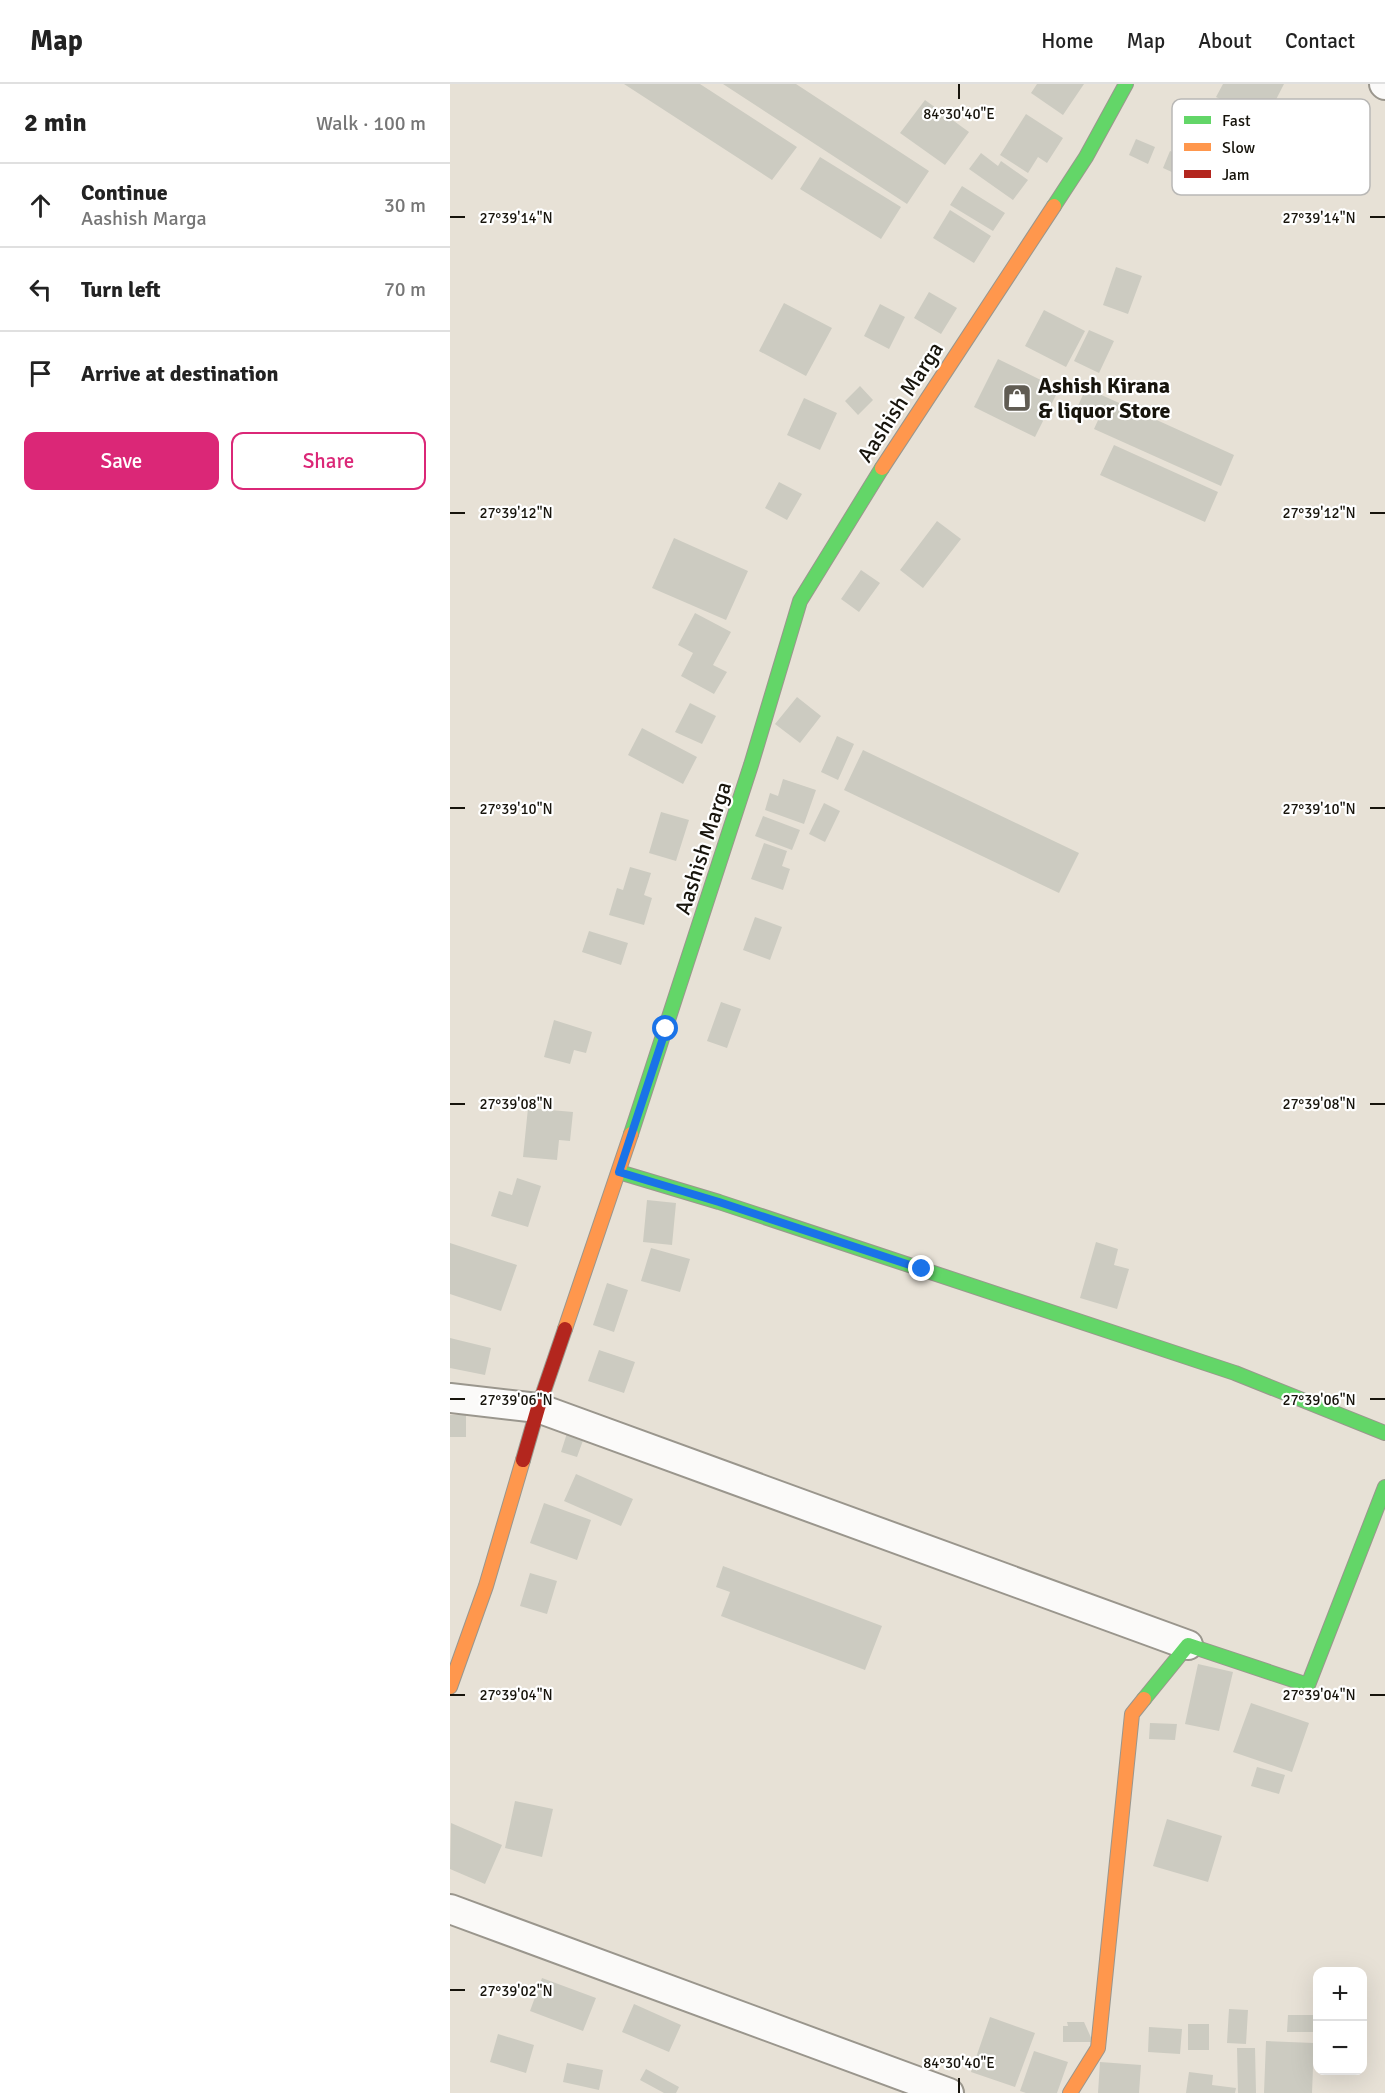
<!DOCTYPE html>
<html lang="en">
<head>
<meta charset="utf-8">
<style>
	body { margin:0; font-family:Signika,sans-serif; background:#f6f6f6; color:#222 }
	.controls { position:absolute; right:18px; bottom:18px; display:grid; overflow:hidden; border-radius:12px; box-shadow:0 6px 24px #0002 }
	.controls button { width:54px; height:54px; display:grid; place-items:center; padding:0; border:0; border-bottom:2px solid #e0e0e0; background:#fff; color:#222; font:30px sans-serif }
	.stop { position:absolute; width:18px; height:18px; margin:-14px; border:4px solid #1a73e8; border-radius:50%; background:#fff }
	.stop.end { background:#1a73e8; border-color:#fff; box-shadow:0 2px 6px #0008 }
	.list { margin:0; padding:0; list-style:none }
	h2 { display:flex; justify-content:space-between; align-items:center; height:78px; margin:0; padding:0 24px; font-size:26px }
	h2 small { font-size:20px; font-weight:400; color:#767676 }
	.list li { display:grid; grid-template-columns:39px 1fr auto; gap:18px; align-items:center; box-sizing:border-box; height:84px; padding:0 24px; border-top:2px solid #e0e0e0 }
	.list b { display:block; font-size:22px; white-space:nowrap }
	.list p { margin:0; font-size:20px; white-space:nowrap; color:#767676 }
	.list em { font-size:20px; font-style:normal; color:#767676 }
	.actions { display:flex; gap:12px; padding:18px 24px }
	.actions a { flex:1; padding:14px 0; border:2px solid #db2777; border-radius:12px; text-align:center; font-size:21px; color:#db2777 }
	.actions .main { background:#db2777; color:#fff }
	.icon { flex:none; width:33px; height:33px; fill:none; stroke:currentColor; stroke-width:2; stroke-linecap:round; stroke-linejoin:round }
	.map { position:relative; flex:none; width:935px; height:2009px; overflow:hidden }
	header { display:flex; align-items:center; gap:36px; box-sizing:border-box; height:84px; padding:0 30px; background:#fff; border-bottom:2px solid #e0e0e0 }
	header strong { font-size:28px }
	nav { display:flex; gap:33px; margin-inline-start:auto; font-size:21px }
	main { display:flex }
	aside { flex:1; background:#fff }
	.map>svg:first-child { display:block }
	.building { fill:#cccbc1 }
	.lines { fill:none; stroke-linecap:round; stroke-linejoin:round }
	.street-casing { stroke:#9a968d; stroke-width:32 }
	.fast-casing { stroke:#9a968d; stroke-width:16 }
	.slow-casing { stroke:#9a968d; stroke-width:16 }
	.jam-casing { stroke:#9a968d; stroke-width:16 }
	.street { stroke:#fbfaf9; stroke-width:28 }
	.fast { stroke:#63d668; stroke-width:14 }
	.slow { stroke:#ff974d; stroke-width:14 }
	.jam { stroke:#b3261e; stroke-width:14 }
	.route { stroke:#1a73e8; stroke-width:8 }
	.ticks { fill:none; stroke:#17140c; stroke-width:2 }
	.labels { text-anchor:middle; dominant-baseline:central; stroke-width:4.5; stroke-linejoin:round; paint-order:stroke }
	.poi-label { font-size:22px; font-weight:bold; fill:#17140c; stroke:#fff; text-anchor:start }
	.street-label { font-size:22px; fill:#17140c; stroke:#fff }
	.key { fill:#fff; stroke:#b9b8b6; stroke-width:1.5 }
	.key-label { font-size:16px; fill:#17140c }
	.ticks-label { font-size:15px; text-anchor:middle; fill:#17140c; stroke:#fff; stroke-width:4.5; stroke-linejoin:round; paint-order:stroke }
</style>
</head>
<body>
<header>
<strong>Map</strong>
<nav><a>Home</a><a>Map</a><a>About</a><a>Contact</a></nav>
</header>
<main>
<aside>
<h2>2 min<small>Walk · 100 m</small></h2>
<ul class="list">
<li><svg class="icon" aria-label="ahead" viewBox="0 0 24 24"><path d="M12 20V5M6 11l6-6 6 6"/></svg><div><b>Continue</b><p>Aashish Marga</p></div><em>30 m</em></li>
<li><svg class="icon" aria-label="left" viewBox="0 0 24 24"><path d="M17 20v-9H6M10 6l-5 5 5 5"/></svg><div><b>Turn left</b></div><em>70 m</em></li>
<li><svg class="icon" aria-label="arrive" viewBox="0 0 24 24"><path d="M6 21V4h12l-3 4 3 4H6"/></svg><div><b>Arrive at destination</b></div></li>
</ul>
<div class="actions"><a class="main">Save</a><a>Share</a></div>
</aside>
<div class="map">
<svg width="935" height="2009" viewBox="0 0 935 2009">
	<rect width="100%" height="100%" fill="#e7e1d6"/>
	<!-- building -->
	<path class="building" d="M174 0H250L347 63 322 96Z
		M273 0H346L479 87 457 120Z
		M587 0H634L613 31 581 9Z
		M773 0H834L815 37 766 13Z
		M475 16 519 48 495 81 450 49Z
		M576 30 613 54 597 79 588 73 578 89 550 71Z
		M731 43 764 57 746 99 713 84 720 67 732 72 737 61 726 56Z
		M686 55 705 63 698 80 679 71Z
		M531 69 548 82 551 77 578 96 563 116 519 85Z
		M370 73 451 123 431 155 350 105Z
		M512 102 555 129 543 147 500 121Z
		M500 126 541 152 524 179 483 154Z
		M666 183 692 192 678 230 653 221Z
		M479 208 507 224 491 250 464 234Z
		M334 219 382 244 356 292 309 267Z
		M430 220 455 233 439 265 414 252Z
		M594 226 635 247 616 283 575 262Z
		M639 246 664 257 649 289 624 277Z
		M548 275 609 305 585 353 524 323Z
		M410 302 423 316 408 331 395 317Z
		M636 304 784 371 771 402 644 345 649 334 627 324Z
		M354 314 387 329 370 366 337 351Z
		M664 361 768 408 755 438 650 391Z
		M329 398 352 410 337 436 315 424Z
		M487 437 511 455 473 504 450 486Z
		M224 454 298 487 276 536 202 504Z
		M411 486 430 499 409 528 391 515Z
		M245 529 281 548 263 581 277 588 264 610 231 592 243 569 228 561Z
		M347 613 371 632 350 659 325 640Z
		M240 619 266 632 252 660 225 648Z
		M192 644 247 673 233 700 178 671Z
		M387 652 404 660 388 696 371 688Z
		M413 666 629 769 609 809 394 706Z
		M333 695 366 706 354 740 315 726 320 709 328 712Z
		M374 719 390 727 375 758 359 750Z
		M211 728 239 736 226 777 199 769Z
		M313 732 350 746 342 766 305 752Z
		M314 759 337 767 332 782 340 785 333 806 301 795Z
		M180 783 201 789 194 811 202 814 194 841 159 831 167 804 173 806Z
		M305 833 332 843 320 876 293 866Z
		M139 847 178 859 171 881 132 868Z
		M271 918 291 925 277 964 257 957Z
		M104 936 142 948 136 969 124 966 120 980 94 973Z
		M78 1024 123 1028 120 1057 109 1056 107 1076 73 1073Z
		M67 1094 91 1102 78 1143 41 1132 49 1107 62 1111Z
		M197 1116 226 1119 222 1161 193 1158Z
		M646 1158 668 1165 664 1181 679 1185 667 1225 630 1214Z
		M0 1159 67 1181 51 1227 0 1210Z
		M201 1164 240 1175 230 1208 191 1197Z
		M157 1199 178 1206 164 1248 143 1241Z
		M0 1254 41 1264 35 1291 0 1284Z
		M149 1266 185 1278 174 1309 138 1297Z
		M0 1331H16V1353H0Z
		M118 1346 135 1351 127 1373 111 1368Z
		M126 1390 183 1415 171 1442 114 1417Z
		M94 1419 141 1436 127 1476 80 1459Z
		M273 1482 432 1542 415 1586 271 1532 280 1508 266 1503Z
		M80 1489 107 1497 97 1530 70 1522Z
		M748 1580 783 1588 769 1647 735 1640Z
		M801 1619 859 1639 842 1688 783 1668Z
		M700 1639 727 1640 725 1656 699 1655Z
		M807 1683 835 1691 829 1710 801 1702Z
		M65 1717 103 1725 92 1773 55 1764Z
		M717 1735 772 1752 758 1798 703 1782Z
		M1 1739 52 1761 35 1800 0 1785Z
		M92 1894 146 1914 133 1947 80 1927Z
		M184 1920 231 1941 219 1968 172 1948Z
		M779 1925 798 1926 796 1960 777 1959Z
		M838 1931H867V1948H837Z
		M540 1933 585 1949 565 2003 521 1988Z
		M617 1938H634L643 1958H613V1942H618Z
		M738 1940H759V1966H738Z
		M699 1943 732 1945 730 1970 698 1968Z
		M48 1950 84 1961 76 1989 40 1978Z
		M816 1957 864 1959 862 2009H814Z
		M787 1964H805L806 2009H788Z
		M584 1967 618 1978 607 2009H576L570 2007Z
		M650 1978 691 1981 689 2009H648Z
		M117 1979 153 1986 149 2006 113 1998Z
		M196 1985 229 2003 226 2009H214L190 1996Z
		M739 1988 763 1991 762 2001 786 2004 785 2009H736Z"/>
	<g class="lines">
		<!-- street casing -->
		<g class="street-casing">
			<path id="street" d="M934 0 935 1
				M0 1314 88 1324 738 1561
				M0 1825 499 2009"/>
		</g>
		<!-- fast casing -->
		<g class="fast-casing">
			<path id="fast" d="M604 122 636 73 676 0
				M181 1050 301 681 350 517 432 384
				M169 1088 269 1118 785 1289 935 1349
				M694 1615 738 1561 858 1601 935 1403"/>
		</g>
		<!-- slow casing -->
		<g class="slow-casing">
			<path id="slow" d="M432 384 604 122
				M115 1245 181 1050
				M0 1603 36 1502 73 1376
				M620 2009 648 1964 682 1630 694 1615"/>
		</g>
		<!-- jam casing -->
		<g class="jam-casing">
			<path id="jam" d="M73 1376 88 1324 115 1245"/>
		</g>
		<!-- street -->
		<use href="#street" class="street"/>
		<!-- fast -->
		<use href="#fast" class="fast"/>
		<!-- slow -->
		<use href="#slow" class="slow"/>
		<!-- jam -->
		<use href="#jam" class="jam"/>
	</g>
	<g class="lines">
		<!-- route -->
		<path class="route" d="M216 945 169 1088 269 1118 472 1185"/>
	</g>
	<!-- ticks -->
	<path class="ticks" d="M509 0V15M0 133H15M920 133H935M0 429H15M920 429H935M0 724H15M920 724H935M0 1020H15M920 1020H935M0 1315H15M920 1315H935M0 1611H15M920 1611H935M0 1906H15M509 1994V2009"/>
	<!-- icons -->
	<defs>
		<g id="shop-square" transform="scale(1.5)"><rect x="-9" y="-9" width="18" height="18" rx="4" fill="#605c53" stroke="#fff"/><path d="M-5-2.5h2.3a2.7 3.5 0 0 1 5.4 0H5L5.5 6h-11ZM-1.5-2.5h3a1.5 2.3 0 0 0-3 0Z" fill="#fff"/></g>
	</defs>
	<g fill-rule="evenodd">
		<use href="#shop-square" x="567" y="314"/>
	</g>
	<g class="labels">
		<!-- poi labels -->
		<g class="poi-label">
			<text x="588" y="301">Ashish Kirana<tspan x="588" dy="25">&amp; liquor Store</tspan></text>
		</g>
		<!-- street labels -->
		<g class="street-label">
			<text transform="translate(450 318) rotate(-57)">Aashish Marga</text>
			<text transform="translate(253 764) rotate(-72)">Aashish Marga</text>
		</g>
	</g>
	<!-- legend -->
	<rect x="722" y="15" width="198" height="96" rx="9" class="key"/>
	<rect x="734" y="32" width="27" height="8" fill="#63d668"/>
	<rect x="734" y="59" width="27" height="8" fill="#ff974d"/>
	<rect x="734" y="86" width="27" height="8" fill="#b3261e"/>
	<g class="key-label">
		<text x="772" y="42">Fast</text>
		<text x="772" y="69">Slow</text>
		<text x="772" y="96">Jam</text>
	</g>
	<g class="ticks-label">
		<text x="509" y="35">84°30'40"E</text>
		<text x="66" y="139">27°39'14"N</text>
		<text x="869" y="139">27°39'14"N</text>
		<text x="66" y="434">27°39'12"N</text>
		<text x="869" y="434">27°39'12"N</text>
		<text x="66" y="730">27°39'10"N</text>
		<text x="869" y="730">27°39'10"N</text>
		<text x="66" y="1025">27°39'08"N</text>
		<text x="869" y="1025">27°39'08"N</text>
		<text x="66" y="1321">27°39'06"N</text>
		<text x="869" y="1321">27°39'06"N</text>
		<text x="66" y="1616">27°39'04"N</text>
		<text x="869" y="1616">27°39'04"N</text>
		<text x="66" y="1912">27°39'02"N</text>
		<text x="509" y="1984">84°30'40"E</text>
	</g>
</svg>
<div class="controls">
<button>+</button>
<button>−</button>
</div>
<div class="stop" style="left:216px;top:945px"></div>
<div class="stop end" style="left:472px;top:1185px"></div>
</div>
</main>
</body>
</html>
